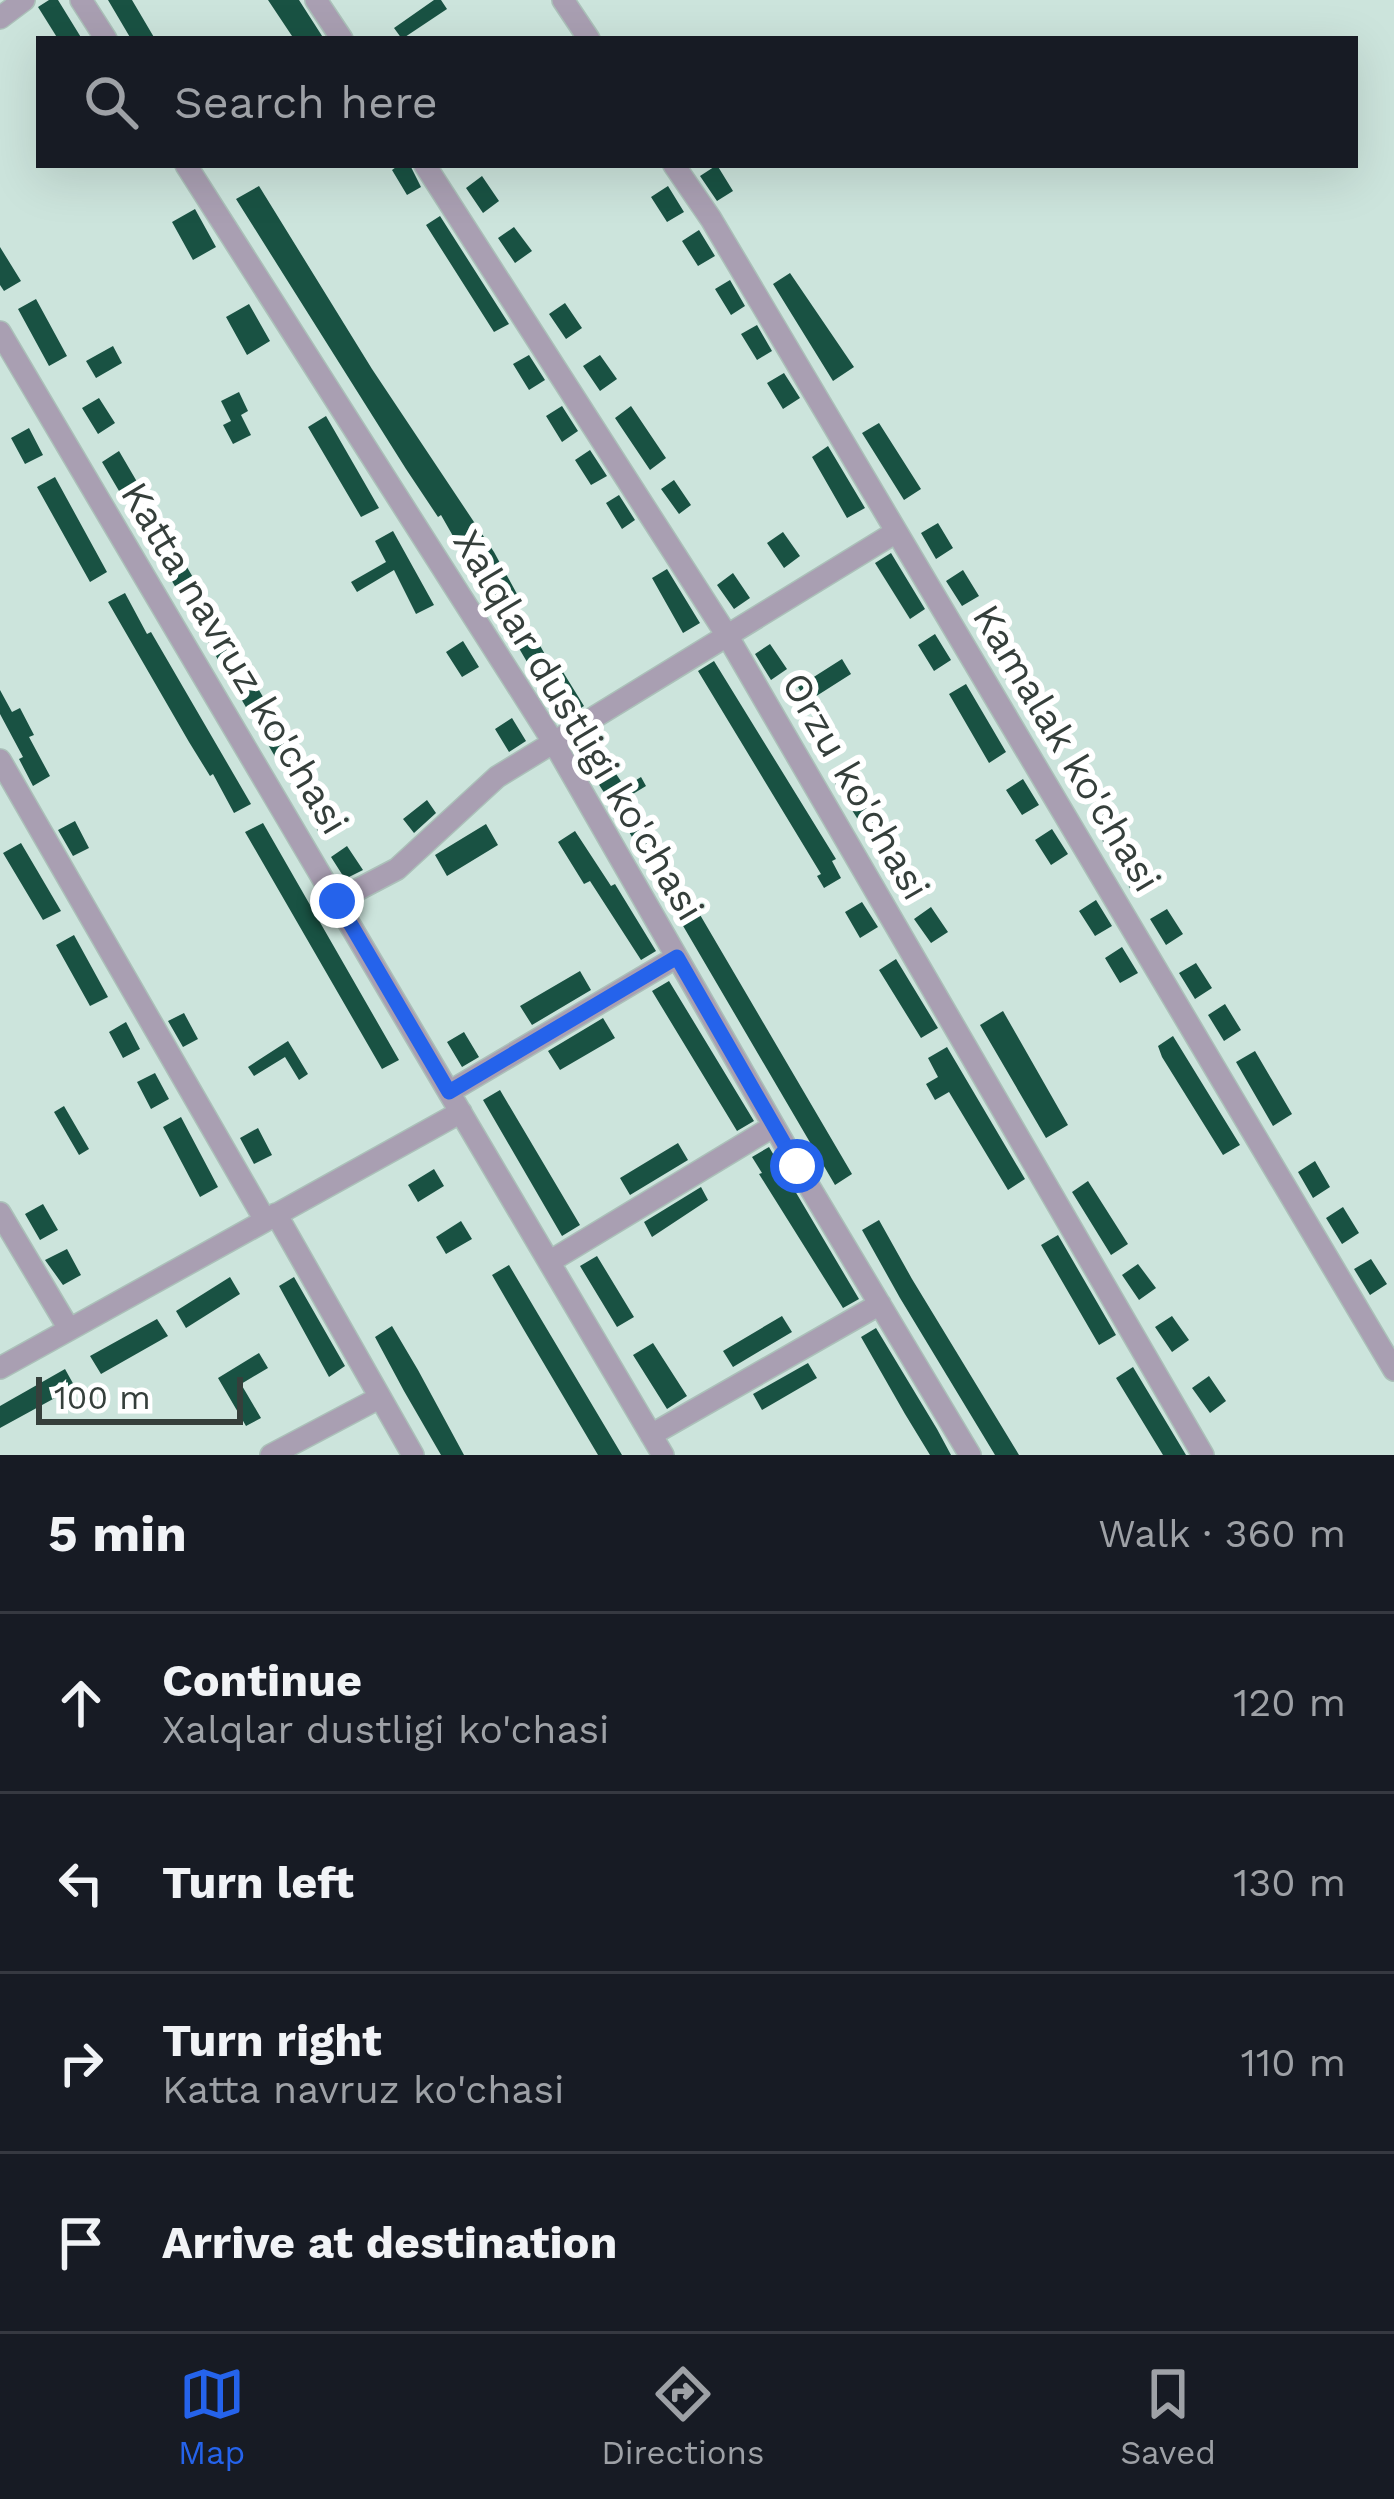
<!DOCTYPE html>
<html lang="en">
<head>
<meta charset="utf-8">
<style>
	body { margin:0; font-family:"Work Sans",sans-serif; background:#242831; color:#f1f3f6 }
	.scale { position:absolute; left:36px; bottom:30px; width:207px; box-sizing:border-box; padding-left:12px; border:6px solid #353f3b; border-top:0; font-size:33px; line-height:42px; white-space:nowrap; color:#353f3b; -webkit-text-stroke:9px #fff; paint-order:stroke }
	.stop { position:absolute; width:36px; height:36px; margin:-27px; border:9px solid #2563eb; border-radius:50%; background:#fff }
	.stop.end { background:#2563eb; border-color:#fff; box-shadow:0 3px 12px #0008 }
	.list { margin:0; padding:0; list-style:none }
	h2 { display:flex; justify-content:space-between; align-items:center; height:156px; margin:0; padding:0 48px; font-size:51px }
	h2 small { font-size:39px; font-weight:400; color:#9ea1a6 }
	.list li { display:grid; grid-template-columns:78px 1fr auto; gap:36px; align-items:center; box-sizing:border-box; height:180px; padding:0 48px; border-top:3px solid #363941 }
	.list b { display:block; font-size:45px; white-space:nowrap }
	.list p { margin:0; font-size:39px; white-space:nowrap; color:#9ea1a6 }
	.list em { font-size:39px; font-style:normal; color:#9ea1a6 }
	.icon { flex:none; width:66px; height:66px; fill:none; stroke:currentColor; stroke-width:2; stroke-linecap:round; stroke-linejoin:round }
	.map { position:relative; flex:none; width:1394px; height:1455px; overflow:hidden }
	.search { position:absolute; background:#171b24; box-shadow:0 12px 48px #0002; left:36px; right:36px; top:36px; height:132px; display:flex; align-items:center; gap:30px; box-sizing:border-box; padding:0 42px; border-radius:0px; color:#9ea1a6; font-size:45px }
	.sheet { height:876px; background:#171b24 }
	nav { display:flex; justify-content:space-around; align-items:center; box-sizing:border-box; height:168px; border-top:3px solid #363941; background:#171b24; font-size:33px; color:#9ea1a6 }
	nav a { display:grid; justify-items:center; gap:6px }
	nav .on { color:#2563eb }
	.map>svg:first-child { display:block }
	.building { fill:#195243 }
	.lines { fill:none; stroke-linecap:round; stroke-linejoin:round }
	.minor-casing { stroke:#abc0b9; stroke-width:24 }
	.minor { stroke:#a99fb2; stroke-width:21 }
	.route { stroke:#2563eb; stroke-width:15 }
	.labels { text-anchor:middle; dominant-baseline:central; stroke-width:12; stroke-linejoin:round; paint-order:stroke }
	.street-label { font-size:39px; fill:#353f3b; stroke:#fff }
</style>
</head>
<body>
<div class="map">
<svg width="1394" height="1455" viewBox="0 0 1394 1455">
	<rect width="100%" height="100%" fill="#cce4dc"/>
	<!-- building -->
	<path class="building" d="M49 0H58L82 39H58L38 7Z
		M108 0H132L155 39H131Z
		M268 0H299L324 39H294Z
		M434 0H441L447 9 402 39 394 28Z
		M399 165H410L421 187 407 195 392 170Z
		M717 165 733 191 717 201 700 176Z
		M482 176 499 201 483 213 466 188Z
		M259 186 372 369 494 552 517 594 494 608 441 515 438 517 406 469 236 199Z
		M668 186 684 212 667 222 651 197Z
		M195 209 216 247 193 260 172 222Z
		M440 216 509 324 494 332 426 225Z
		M514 227 532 251 515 263 498 238Z
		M699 230 715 256 698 266 682 241Z
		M0 247 21 281 4 291 0 285Z
		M790 273 854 367 833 381 773 284Z
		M730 280 745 306 731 315 715 289Z
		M36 299 67 356 49 366 18 309Z
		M565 303 582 328 566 339 549 314Z
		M249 304 270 341 247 355 226 317Z
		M757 325 772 351 757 360 741 334Z
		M113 346 122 363 96 378 86 361Z
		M529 355 545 380 529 390 513 364Z
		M600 355 617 379 600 391 583 366Z
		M784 373 800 398 783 409 767 383Z
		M239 392 248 411 241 415 251 435 233 444 223 425 231 421 221 401Z
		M99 398 115 423 98 434 82 408Z
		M562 406 578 431 562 442 546 416Z
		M631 406 666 458 650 470 615 418Z
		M326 416 379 508 361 517 308 427Z
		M879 423 921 489 904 500 862 433Z
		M29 428 43 455 25 464 11 438Z
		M828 446 865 508 847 518 812 457Z
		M590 450 607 476 591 485 575 460Z
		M119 451 304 767 287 777 102 462Z
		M55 477 107 572 90 582 37 487Z
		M674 480 691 505 679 514 661 489Z
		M619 495 635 520 622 529 606 503Z
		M938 523 953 548 936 559 921 533Z
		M393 531 434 605 416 614 394 570 357 592 351 582 386 562 375 541Z
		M783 532 800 556 784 568 767 543Z
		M891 553 925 609 910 619 875 563Z
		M667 569 700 623 683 633 652 578Z
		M963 570 979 596 962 606 946 581Z
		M733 573 750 598 734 609 717 585Z
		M125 593 147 634 151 632 251 804 234 813 213 774 210 776 189 742 108 602Z
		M523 615 557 676 563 672 584 706 561 720 506 626Z
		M999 618 1014 643 1009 646 1058 728 1041 738 1002 673 1007 670 981 628Z
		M935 634 951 660 934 671 918 645Z
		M463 641 479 667 462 677 446 652Z
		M770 644 787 669 771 680 755 654Z
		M842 659 851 674 807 702 798 687Z
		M714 661 836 859 832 861 841 878 824 888 817 876 821 874 698 671Z
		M966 684 1006 752 989 763 949 694Z
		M0 690 12 712 20 708 34 735 29 737 50 776 33 786 19 759 23 757 0 714Z
		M512 718 526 741 509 752 495 729Z
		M594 742 625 787 641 777 646 786 613 806 578 753Z
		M846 763 887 829 871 840 829 774Z
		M1023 779 1039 805 1022 815 1006 790Z
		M322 800 338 825 321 836 305 810Z
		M427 800 436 813 414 833 403 819Z
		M1108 810 1148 879 1131 890 1091 821Z
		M642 815 676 872 659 883 625 825Z
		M75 821 89 848 73 856 58 830Z
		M263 823 399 1060 382 1069 245 832Z
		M486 824 498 845 447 876 435 855Z
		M1052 829 1068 854 1051 865 1035 840Z
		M575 831 611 886 615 884 656 951 641 960 590 881 584 884 558 842Z
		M21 843 61 911 43 920 3 853Z
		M347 846 363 870 345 879 331 857Z
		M900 855 917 880 901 891 883 867Z
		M689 896 852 1174 835 1185 672 907Z
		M1096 900 1112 926 1095 936 1079 911Z
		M862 902 878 927 860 938 845 912Z
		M931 907 948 932 931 943 914 919Z
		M1167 909 1183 934 1166 945 1150 919Z
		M74 935 108 997 90 1006 56 945Z
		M1122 947 1138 973 1120 983 1105 958Z
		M896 959 938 1028 921 1038 879 970Z
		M1196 963 1212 988 1195 999 1179 973Z
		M580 971 591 990 532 1025 520 1006Z
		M669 981 754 1121 737 1131 652 991Z
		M1225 1004 1241 1030 1224 1041 1208 1015Z
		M1003 1011 1068 1125 1046 1138 980 1025Z
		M184 1013 198 1039 183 1047 168 1021Z
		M603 1018 615 1038 560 1070 548 1051Z
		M126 1022 140 1049 123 1058 109 1032Z
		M464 1032 479 1057 462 1067 447 1042Z
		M1173 1036 1240 1145 1223 1155 1162 1057 1158 1046Z
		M288 1041 308 1074 299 1080 285 1057 254 1076 248 1067Z
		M947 1047 1025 1179 1008 1190 949 1092 935 1100 926 1084 938 1077 928 1058Z
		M1255 1051 1292 1114 1273 1126 1236 1062Z
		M155 1073 169 1099 151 1109 137 1082Z
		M500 1090 580 1225 562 1236 483 1100Z
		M64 1106 89 1149 79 1155 54 1112Z
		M181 1117 218 1187 200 1197 163 1127Z
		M258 1128 272 1155 254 1164 240 1138Z
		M678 1143 688 1160 630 1195 620 1178Z
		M769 1147 859 1299 843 1308 759 1174 762 1173 752 1157Z
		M1315 1161 1330 1187 1313 1198 1298 1172Z
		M434 1169 444 1186 418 1202 408 1185Z
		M1088 1181 1128 1244 1111 1255 1072 1192Z
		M701 1187 708 1200 652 1237 644 1222Z
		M43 1204 58 1230 40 1240 25 1214Z
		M1343 1207 1359 1233 1342 1244 1326 1218Z
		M879 1220 912 1279 1019 1455H995L900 1298 862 1230Z
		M461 1221 472 1239 446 1254 436 1237Z
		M1058 1235 1116 1335 1099 1345 1041 1245Z
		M67 1249 81 1275 63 1285 45 1260Z
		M597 1256 634 1317 617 1327 580 1266Z
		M1371 1259 1387 1284 1370 1295 1354 1269Z
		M1138 1264 1156 1288 1139 1300 1122 1275Z
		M509 1265 535 1309 622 1455H598L524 1330 492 1275Z
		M230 1277 240 1294 186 1328 176 1311Z
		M294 1277 345 1366 329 1377 279 1286Z
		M782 1316 792 1332 733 1367 723 1351Z
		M1172 1316 1189 1340 1172 1352 1155 1327Z
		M157 1319 168 1336 101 1374 90 1356Z
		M392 1326 418 1370 464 1455H441L404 1391 375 1337Z
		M876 1328 937 1429 951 1455H930L905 1414 861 1337Z
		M653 1343 687 1396 667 1409 633 1355Z
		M259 1353 268 1368 241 1384 261 1418 246 1426 218 1378Z
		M808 1363 817 1378 762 1410 753 1394Z
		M1133 1367 1168 1425 1186 1455H1163L1116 1378Z
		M65 1369 75 1387 0 1428V1406Z
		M1209 1376 1226 1401 1210 1413 1192 1388Z"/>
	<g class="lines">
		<!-- minor casing -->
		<g class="minor-casing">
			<path id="minor" d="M81 0 106 39
				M316 0 342 39
				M563 0 589 39
				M0 18 24 0
				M186 165 554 743 797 1166 970 1455
				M425 165 728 637 1203 1455
				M674 165 711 219 1394 1370
				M0 332 663 1455
				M0 760 265 1220
				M336 901 397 869 497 777 896 532
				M449 1092 677 957
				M0 1213 69 1329
				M276 1214 413 1455
				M549 1262 774 1126
				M0 1368 461 1112
				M651 1435 880 1304
				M271 1455 379 1398"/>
		</g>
		<!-- minor -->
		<use href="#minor" class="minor"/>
	</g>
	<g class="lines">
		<!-- route -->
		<path class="route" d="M337 901 449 1092 677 957 797 1166"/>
	</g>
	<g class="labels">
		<!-- street labels -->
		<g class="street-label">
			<text transform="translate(235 658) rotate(59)">Katta navruz ko'chasi</text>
			<text transform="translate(579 725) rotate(59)">Xalqlar dustligi ko'chasi</text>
			<text transform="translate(1067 748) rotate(59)">Kamalak ko'chasi</text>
			<text transform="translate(856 786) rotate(60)">Orzu ko'chasi</text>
		</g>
	</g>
</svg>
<div class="scale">100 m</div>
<div class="stop" style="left:797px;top:1166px"></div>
<div class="stop end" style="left:337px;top:901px"></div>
<div class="search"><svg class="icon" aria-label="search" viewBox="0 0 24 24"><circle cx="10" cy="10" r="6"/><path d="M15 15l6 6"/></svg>Search here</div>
</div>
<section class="sheet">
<h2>5 min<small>Walk · 360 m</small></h2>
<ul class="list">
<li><svg class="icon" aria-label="ahead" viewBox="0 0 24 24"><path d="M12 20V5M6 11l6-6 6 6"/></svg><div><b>Continue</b><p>Xalqlar dustligi ko'chasi</p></div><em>120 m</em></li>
<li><svg class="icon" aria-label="left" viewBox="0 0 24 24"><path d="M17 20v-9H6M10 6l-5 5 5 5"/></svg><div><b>Turn left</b></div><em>130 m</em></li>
<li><svg class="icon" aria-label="right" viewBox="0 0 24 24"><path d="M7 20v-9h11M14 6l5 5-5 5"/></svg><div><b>Turn right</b><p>Katta navruz ko'chasi</p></div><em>110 m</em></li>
<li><svg class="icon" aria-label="arrive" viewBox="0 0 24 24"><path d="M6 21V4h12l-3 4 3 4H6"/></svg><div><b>Arrive at destination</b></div></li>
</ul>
</section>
<nav>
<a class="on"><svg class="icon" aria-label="map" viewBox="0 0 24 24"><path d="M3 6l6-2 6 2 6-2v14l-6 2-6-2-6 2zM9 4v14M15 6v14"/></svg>Map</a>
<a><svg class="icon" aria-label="directions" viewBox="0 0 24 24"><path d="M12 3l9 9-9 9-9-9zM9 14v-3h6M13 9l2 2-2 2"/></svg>Directions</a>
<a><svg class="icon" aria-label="saved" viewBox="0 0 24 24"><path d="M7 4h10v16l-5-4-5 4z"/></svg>Saved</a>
</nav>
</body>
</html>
